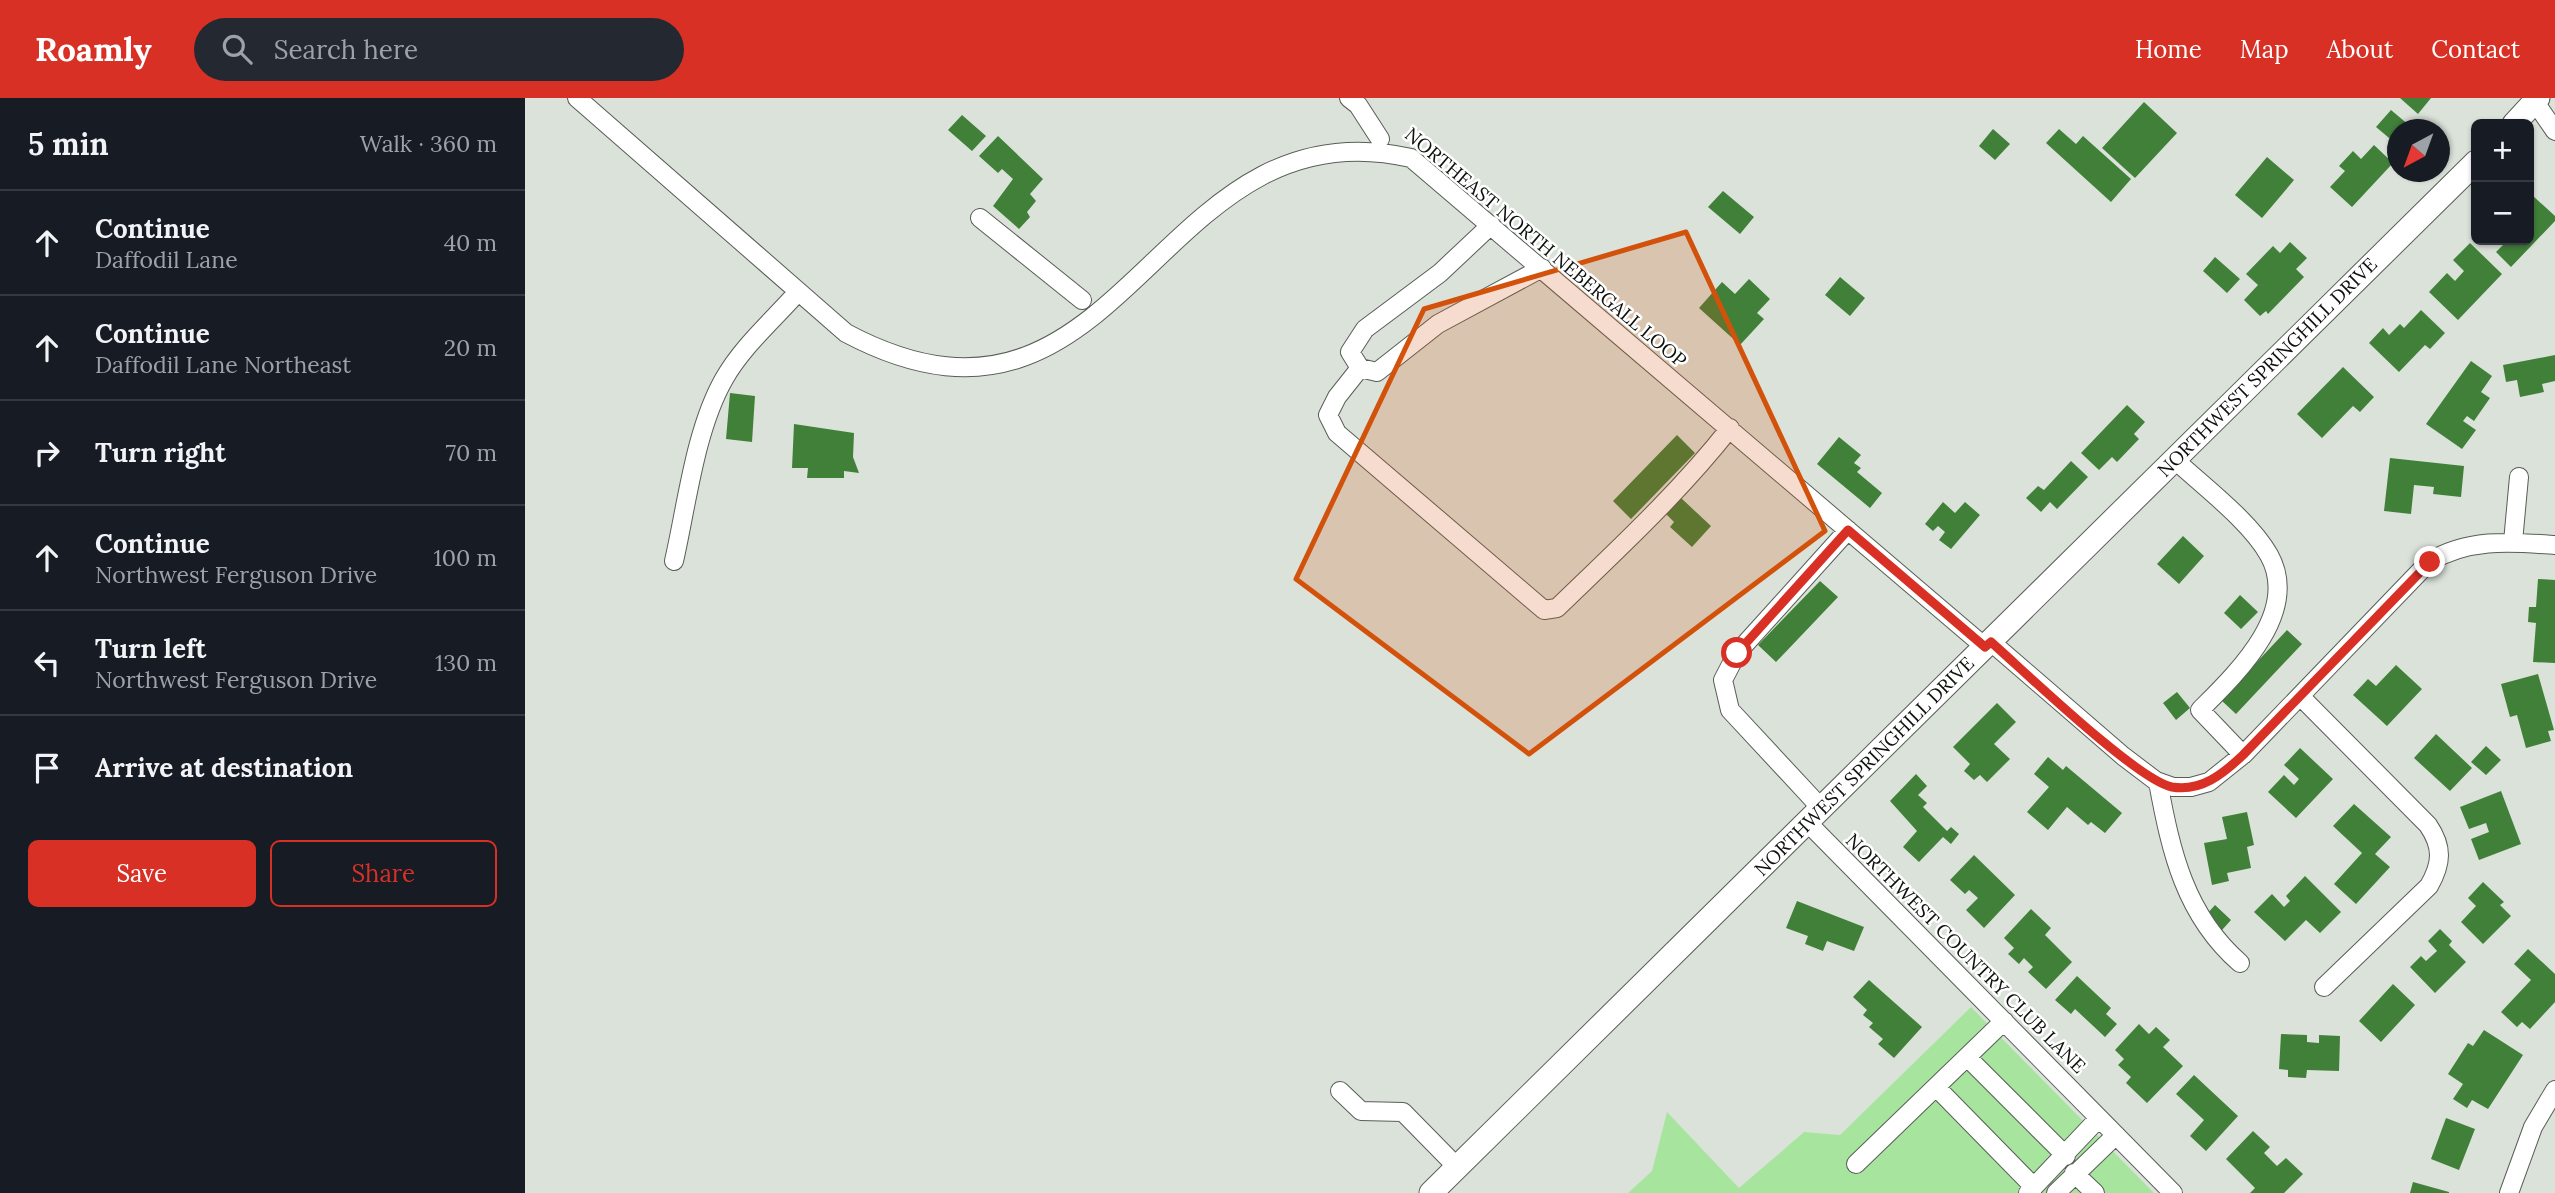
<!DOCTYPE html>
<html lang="en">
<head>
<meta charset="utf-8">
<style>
	body { margin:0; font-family:Lora,serif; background:#242831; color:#f1f3f6 }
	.controls { position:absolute; right:21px; top:21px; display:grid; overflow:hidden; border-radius:10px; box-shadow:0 2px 5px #0004 }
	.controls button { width:63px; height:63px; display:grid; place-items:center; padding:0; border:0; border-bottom:2px solid #363941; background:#171b24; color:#f1f3f6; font:35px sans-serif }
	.compass { position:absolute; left:1862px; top:21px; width:63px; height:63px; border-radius:50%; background:#171b24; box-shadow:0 2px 5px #0004; rotate:221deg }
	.stop { position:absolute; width:21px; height:21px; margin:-16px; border:5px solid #d93025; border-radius:50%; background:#fff }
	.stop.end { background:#d93025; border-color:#fff; box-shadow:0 2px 7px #0008 }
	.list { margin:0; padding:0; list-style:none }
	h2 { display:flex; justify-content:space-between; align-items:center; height:91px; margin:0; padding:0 28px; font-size:30px }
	h2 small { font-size:23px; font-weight:400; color:#9ea1a6 }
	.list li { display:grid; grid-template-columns:46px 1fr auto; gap:21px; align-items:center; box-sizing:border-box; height:105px; padding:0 28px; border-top:2px solid #363941 }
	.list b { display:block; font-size:26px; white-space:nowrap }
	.list p { margin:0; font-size:23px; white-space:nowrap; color:#9ea1a6 }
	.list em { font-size:23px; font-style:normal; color:#9ea1a6 }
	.actions { display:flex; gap:14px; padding:21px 28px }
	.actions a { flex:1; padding:16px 0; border:2px solid #d93025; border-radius:10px; text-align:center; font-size:24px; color:#d93025 }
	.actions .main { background:#d93025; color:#fff }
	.icon { flex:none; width:38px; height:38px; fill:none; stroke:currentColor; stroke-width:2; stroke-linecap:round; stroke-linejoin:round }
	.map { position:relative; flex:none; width:2030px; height:1095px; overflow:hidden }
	header { display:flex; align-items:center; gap:42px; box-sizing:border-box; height:98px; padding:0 35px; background:#d93025; color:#fff }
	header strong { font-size:33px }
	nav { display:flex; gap:38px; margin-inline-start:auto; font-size:24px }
	.search { width:490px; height:63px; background:#242831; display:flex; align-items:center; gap:18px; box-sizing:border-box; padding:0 24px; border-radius:38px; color:#9ea1a6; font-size:26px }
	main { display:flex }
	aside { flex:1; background:#171b24 }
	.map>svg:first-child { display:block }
	.green { fill:#a7e59f }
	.building { fill:#418039 }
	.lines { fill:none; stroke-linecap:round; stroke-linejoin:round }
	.minor-casing { stroke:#585e57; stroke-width:20 }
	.major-casing { stroke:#585e57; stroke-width:25 }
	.minor { stroke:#fff; stroke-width:18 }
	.major { stroke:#fff; stroke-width:23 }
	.route { stroke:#d93025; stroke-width:9 }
	.marked { fill:#d2520c; fill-opacity:0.2; stroke:#d2520c; stroke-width:5; stroke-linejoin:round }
	.labels { text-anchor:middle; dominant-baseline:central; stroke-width:5; stroke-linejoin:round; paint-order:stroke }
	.street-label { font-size:19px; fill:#0d100d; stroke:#fff }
</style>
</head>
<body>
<header>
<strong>Roamly</strong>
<div class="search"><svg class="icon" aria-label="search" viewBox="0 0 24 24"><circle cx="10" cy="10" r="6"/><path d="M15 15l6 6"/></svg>Search here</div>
<nav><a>Home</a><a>Map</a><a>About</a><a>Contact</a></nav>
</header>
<main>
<aside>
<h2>5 min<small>Walk · 360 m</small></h2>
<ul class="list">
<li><svg class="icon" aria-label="ahead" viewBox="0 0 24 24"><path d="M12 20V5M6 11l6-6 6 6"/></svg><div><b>Continue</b><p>Daffodil Lane</p></div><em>40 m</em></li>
<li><svg class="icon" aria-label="ahead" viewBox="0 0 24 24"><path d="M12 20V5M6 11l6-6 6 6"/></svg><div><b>Continue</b><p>Daffodil Lane Northeast</p></div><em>20 m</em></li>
<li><svg class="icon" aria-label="right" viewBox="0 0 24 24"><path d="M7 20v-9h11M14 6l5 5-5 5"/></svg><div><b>Turn right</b></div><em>70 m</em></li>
<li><svg class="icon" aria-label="ahead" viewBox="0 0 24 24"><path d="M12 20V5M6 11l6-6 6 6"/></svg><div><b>Continue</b><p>Northwest Ferguson Drive</p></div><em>100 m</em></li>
<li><svg class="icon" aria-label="left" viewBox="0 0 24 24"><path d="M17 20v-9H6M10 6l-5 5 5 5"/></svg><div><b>Turn left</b><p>Northwest Ferguson Drive</p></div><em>130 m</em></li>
<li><svg class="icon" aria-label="arrive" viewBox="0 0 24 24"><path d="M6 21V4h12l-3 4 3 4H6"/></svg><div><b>Arrive at destination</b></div></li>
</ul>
<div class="actions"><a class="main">Save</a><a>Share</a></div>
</aside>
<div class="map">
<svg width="2030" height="1095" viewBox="0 0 2030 1095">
	<rect width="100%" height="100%" fill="#dbe2da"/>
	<!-- green -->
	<path class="green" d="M1446 909 1629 1095H1103L1127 1073 1142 1014 1214 1090 1279 1034 1315 1037Z"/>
	<!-- building -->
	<path class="building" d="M1875 0H1906L1893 16Z
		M1619 4 1652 35 1610 80 1577 50Z
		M1866 12 1885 28 1882 32H1872L1870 45 1851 29Z
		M437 17 461 38 447 53 423 32Z
		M1468 31 1485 46 1470 62 1454 48Z
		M1534 31 1551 46 1558 38 1606 81 1586 104 1521 45Z
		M473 38 518 81 505 96 511 103 502 114 505 119 494 131 468 108 488 81 477 71 473 75 454 58Z
		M1849 47 1868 65 1827 109 1805 89 1820 73 1814 68 1828 53 1836 61Z
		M1742 59 1769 82 1737 120 1710 97Z
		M1198 93 1229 119 1215 136 1183 109Z
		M2007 97 2030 118V123L1986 169 1971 154 1979 146 1975 142H2004V101Z
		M1765 144 1782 160 1771 171 1779 179 1743 216 1741 213 1735 218 1719 202 1733 187 1721 176 1748 148 1755 155Z
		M1945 145 1977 176 1933 222 1904 194 1922 175 1930 183 1939 173 1928 162Z
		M1690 159 1715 181 1702 195 1678 173Z
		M1315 179 1340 200 1325 218 1300 197Z
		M1224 181 1245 201 1232 215 1239 221 1215 247 1174 210 1197 184 1210 196Z
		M1896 212 1920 235 1905 251 1900 247 1874 274 1844 245 1858 230 1864 237 1875 226 1879 230Z
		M2030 257V283L2017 286 2019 294 1995 299 1992 282 1981 284 1978 267Z
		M1946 263 1967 278 1956 294 1965 300 1949 323 1942 318 1938 323 1951 332 1937 351 1901 326Z
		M1818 269 1849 299 1835 314 1828 308 1797 340 1772 316Z
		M205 295 230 298 227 344 201 341Z
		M1602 307 1620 324 1609 336 1614 341 1592 364 1587 359 1574 372 1556 355Z
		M269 326 329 335 328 359 334 375 319 373V380H282L283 370H267Z
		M1152 337 1170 355 1106 421 1088 403Z
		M1314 339 1336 357 1329 365 1336 370 1332 374 1357 395 1345 410 1292 366Z
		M1865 360 1939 368 1936 399 1908 396 1909 389 1889 387 1886 416 1859 413Z
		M1546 363 1563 379 1532 411 1525 404 1516 414 1501 400 1513 388 1519 392Z
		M1156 400 1186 428 1167 449 1145 429 1149 424 1141 416Z
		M1418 404 1430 415 1440 404 1455 417 1426 451 1414 442 1420 434 1413 428 1408 433 1400 426Z
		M1658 438 1679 458 1654 486 1632 466Z
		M2013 481 2030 482V565L2008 564 2011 525 2003 524 2004 509H2011Z
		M1295 483 1313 499 1251 564 1233 547Z
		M1715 497 1733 514 1716 531 1699 515Z
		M1762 532 1777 546 1711 616 1696 602Z
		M1871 567 1897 591 1862 628 1828 597 1843 581 1851 588Z
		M2013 576 2029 632 2023 633 2026 643 2001 650 1992 617 1985 619 1976 586Z
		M1652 594 1665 610 1651 622 1638 605Z
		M1472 605 1491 624 1469 646 1485 661 1462 684 1455 677 1449 682 1439 673 1445 666 1428 649Z
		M1911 636 1947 670 1925 693 1889 660Z
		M1961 648 1976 662 1961 677 1946 664Z
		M1775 650 1808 681 1771 720 1743 694 1759 677 1769 687 1774 681 1759 667Z
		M1523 659 1538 672 1541 668 1597 715 1580 735 1566 724 1563 727 1542 709 1523 732 1502 714 1524 689 1509 676Z
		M1391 676 1402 688 1393 697 1402 705 1398 709 1422 733 1426 729 1434 736 1426 746 1418 739 1394 764 1378 749 1392 733 1365 703Z
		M1976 693 1996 746 1954 762 1946 741 1964 734 1961 725 1944 731 1935 709Z
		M1829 706 1866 739 1850 756 1865 769 1831 806 1809 786 1837 755 1808 728Z
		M1722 714 1729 747 1722 749 1726 770 1702 775 1704 783 1687 787 1679 745 1702 741 1697 719Z
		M1449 757 1490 797 1459 830 1441 812 1453 800 1444 792 1440 796 1425 782Z
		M1780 778 1816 814 1795 835 1781 822 1760 843 1729 814 1747 796 1759 809 1765 803 1761 798Z
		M1958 784 1979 804 1975 807 1986 818 1958 846 1936 824 1951 808 1943 800Z
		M1272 803 1339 829 1329 853 1302 843 1298 853 1280 846 1283 838 1261 830Z
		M1690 807 1706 822 1689 841 1673 826Z
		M1506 811 1526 830 1520 837 1547 864 1521 891 1503 874 1508 869 1499 860 1494 866 1483 856 1489 850 1479 840Z
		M1915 831 1927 843 1924 847 1941 864 1910 895 1885 869 1896 858 1901 863 1912 853 1903 843Z
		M2003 851 2030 876V904L2005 931 1997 924 1992 929 1976 914 2006 882 1989 866Z
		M1552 878 1586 910 1581 916 1592 926 1580 939 1550 911 1546 916 1530 902Z
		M1344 882 1397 929 1369 960 1353 946 1358 941 1344 929 1348 925 1338 917 1342 912 1328 899Z
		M1868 886 1890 907 1856 944 1834 923Z
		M1614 926 1624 936 1631 929 1645 942 1638 949 1658 968 1622 1005 1601 985 1606 979 1593 967 1599 961 1590 952Z
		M1959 932 1998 957 1963 1011 1947 1002 1942 1010 1928 1001 1938 986 1923 976 1943 945 1948 948Z
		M1756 936 1782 937V944L1794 945V937L1815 938 1814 973 1782 972 1781 980 1763 979V972L1754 971Z
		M1669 977 1713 1018 1681 1053 1665 1038 1679 1022 1651 996Z
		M1921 1020 1950 1031 1934 1072 1906 1061Z
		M1728 1033 1745 1049 1739 1055 1752 1068 1761 1060 1778 1076 1759 1095H1725L1730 1090 1701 1061Z
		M1888 1084 1924 1094V1095H1885Z"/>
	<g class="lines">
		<!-- minor casing -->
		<g class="minor-casing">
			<path id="minor" d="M52 0 321 235C600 383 627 0 886 60L1460 549
				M824 0 833 7 855 41
				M2010 4 2030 33
				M455 120 557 202
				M966 127 915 175 840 231 825 254 835 270 852 274 913 226 1017 170
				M835 270 812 299 803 317 812 335 1019 512 1032 510C1092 452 1153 396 1205 330
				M1649 361C1678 388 1725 423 1744 457 1776 514 1712 575 1675 612L1718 657
				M1988 444 1994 379
				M149 463C162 406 170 332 199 281 217 249 248 222 272 195
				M1466 544 1598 658 1631 683 1648 689H1666L1684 684 1719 656 1904 464C1944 440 1986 444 2030 447
				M1775 598 1903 727C1918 749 1917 765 1904 788L1799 889
				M1633 684C1646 754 1660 817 1715 865
				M1297 711 1205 612 1198 582 1212 555 1323 432
				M1283 725 1648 1095
				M1442 959 1541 1058
				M1411 989 1509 1089
				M815 993 836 1013 878 1014 932 1069
				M1331 1066 1479 923
				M1549 1075 1570 1095
				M1503 1095 1574 1020
				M1531 1095 1591 1037
				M1984 1095 2008 1029 2030 992"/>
		</g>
		<!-- major casing -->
		<g class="major-casing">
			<path id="major" d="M1989 26 2013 0
				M906 1095 1951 64"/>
		</g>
		<!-- minor -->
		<use href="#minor" class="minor"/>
		<!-- major -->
		<use href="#major" class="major"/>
	</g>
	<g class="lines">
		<!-- route -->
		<path class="route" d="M1212 555 1323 432 1460 549 1466 544C1499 573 1612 682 1647 689 1676 694 1698 676 1718 657L1905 464"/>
	</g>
	<!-- marked area -->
	<path class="marked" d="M1161 134 1300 433 1004 656 771 481 899 211Z"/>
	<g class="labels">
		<!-- street labels -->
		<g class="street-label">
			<text transform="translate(1021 149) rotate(40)">NORTHEAST NORTH NEBERGALL LOOP</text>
			<text transform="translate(1742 269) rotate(-45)">NORTHWEST SPRINGHILL DRIVE</text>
			<text transform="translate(1339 668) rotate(-45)">NORTHWEST SPRINGHILL DRIVE</text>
			<text transform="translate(1441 855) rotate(45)">NORTHWEST COUNTRY CLUB LANE</text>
		</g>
	</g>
</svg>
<div class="controls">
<button>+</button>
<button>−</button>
</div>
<svg class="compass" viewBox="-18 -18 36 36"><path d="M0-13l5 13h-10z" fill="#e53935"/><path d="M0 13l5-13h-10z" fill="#9ea1a6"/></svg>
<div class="stop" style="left:1212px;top:555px"></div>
<div class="stop end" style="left:1905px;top:464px"></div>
</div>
</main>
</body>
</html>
